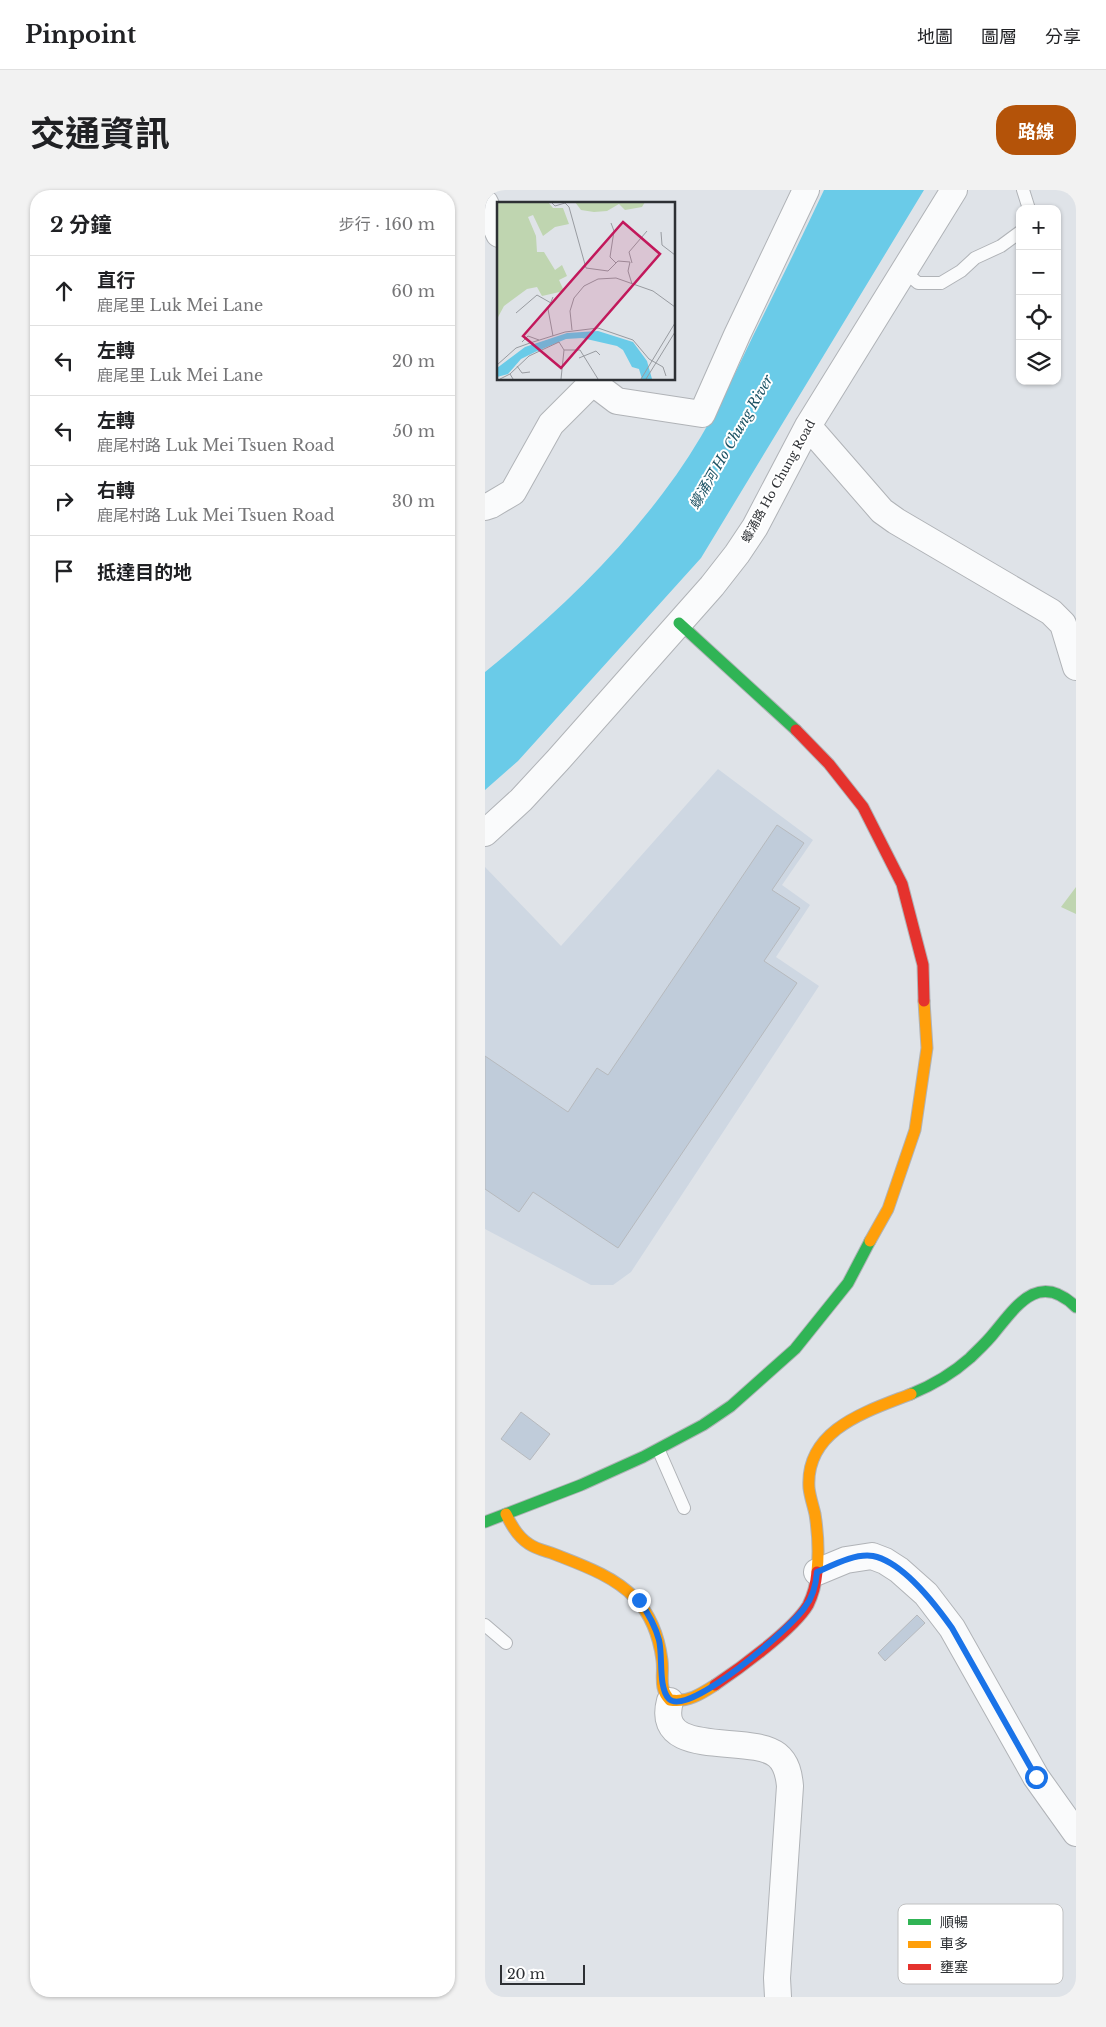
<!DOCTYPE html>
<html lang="zh-TW">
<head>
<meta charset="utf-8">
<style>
	body { margin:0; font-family:"Libre Baskerville","Noto Sans TC",serif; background:#f2f2f2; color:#202124 }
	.controls { position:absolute; right:15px; top:15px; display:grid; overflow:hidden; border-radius:10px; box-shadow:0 1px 4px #0004 }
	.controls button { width:45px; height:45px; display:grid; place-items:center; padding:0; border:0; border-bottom:1px solid #e0e0e0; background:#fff; color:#202124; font:25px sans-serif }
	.scale { position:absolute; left:15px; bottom:12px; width:85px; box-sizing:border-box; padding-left:5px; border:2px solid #2d3034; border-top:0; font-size:14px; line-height:18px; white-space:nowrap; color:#2d3034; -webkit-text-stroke:4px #fff; paint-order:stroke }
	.stop { position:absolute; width:15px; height:15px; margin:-11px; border:4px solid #1a73e8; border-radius:50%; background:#fff }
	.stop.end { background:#1a73e8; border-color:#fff; box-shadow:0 1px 5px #0008 }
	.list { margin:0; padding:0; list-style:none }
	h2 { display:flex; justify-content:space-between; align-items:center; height:65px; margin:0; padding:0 20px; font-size:21px }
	h2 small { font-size:16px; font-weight:400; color:#757577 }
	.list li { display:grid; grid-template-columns:32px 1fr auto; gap:15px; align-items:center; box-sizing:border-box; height:70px; padding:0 20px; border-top:1px solid #e0e0e0 }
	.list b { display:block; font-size:19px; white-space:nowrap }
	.list p { margin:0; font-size:16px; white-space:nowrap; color:#757577 }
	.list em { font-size:16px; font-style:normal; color:#757577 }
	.icon { flex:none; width:28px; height:28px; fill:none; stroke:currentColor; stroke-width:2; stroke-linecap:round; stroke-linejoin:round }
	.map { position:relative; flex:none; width:591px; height:1807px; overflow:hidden; border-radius:20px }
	header { display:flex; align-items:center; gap:30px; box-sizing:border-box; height:70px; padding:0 25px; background:#fff; border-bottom:1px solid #e0e0e0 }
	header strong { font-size:24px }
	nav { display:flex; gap:28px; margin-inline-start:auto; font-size:18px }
	.intro { display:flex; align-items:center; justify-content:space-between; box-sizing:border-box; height:120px; padding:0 30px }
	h1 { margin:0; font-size:35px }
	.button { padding:12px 22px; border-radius:20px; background:#b45309; color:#fff; font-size:18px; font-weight:700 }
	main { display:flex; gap:30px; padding:0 30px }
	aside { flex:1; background:#fff; border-radius:20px; box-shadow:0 1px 4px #0004 }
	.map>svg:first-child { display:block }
	.built { fill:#ced7e2 }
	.green { fill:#bfd5b0 }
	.water { fill:#6acbe8 }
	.building { fill:#c0ccda; stroke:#b6b9bd }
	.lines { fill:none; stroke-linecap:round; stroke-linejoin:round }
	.lane-casing { stroke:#b0b3b7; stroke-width:14 }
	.street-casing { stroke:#b0b3b7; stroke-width:28 }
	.fast-casing { stroke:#b0b3b7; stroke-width:13 }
	.slow-casing { stroke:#b0b3b7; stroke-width:13 }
	.jam-casing { stroke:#b0b3b7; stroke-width:13 }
	.lane { stroke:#fafbfc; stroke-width:12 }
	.street { stroke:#fafbfc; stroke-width:26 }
	.fast { stroke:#30b455; stroke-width:11 }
	.slow { stroke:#ff9f0a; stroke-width:11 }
	.jam { stroke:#e5322d; stroke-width:11 }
	.route { stroke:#1a73e8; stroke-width:6 }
	.labels { text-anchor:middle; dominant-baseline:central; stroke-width:4; stroke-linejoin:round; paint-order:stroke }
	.street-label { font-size:12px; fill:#2d3034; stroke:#fff }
	.water-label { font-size:14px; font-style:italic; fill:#1d5364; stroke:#fff }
	.inset-road { fill:none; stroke:#989ba0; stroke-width:1 }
	.view { fill:#c2185b; fill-opacity:0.15; stroke:#c2185b; stroke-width:2.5 }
	.inset-edge { fill:none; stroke:#2d3034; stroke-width:2.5 }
	.key { fill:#fff; stroke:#c0c1c2; stroke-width:1 }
	.key-label { font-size:14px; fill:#2d3034 }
</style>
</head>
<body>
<header>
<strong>Pinpoint</strong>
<nav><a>地圖</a><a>圖層</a><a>分享</a></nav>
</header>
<div class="intro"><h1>交通資訊</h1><a class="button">路線</a></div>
<main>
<aside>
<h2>2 分鐘<small>步行 · 160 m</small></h2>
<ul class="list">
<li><svg class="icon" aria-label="ahead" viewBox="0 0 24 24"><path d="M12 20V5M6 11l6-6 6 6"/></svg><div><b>直行</b><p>鹿尾里 Luk Mei Lane</p></div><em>60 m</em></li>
<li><svg class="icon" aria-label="left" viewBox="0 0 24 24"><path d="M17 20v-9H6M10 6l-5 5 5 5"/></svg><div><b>左轉</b><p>鹿尾里 Luk Mei Lane</p></div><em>20 m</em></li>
<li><svg class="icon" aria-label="left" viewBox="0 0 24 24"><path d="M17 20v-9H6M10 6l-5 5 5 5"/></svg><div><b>左轉</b><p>鹿尾村路 Luk Mei Tsuen Road</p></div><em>50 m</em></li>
<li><svg class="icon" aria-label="right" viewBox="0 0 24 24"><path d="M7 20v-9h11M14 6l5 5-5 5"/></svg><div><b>右轉</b><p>鹿尾村路 Luk Mei Tsuen Road</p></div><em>30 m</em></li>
<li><svg class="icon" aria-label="arrive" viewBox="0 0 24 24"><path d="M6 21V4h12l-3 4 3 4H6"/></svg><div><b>抵達目的地</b></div></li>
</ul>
</aside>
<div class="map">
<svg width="591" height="1807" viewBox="0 0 591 1807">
	<rect width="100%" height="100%" fill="#dfe3e8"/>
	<!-- built -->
	<path class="built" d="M233 579 328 650 297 695 325 715 291 767 334 796 146 1082 128 1095H106L0 1039V677L76 756Z"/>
	<!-- green -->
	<path class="green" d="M591 697V724L576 717Z"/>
	<!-- water -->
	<path class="water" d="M339 0H439L216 368 33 571 0 600V482C65 429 127 371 178 303 215 255 242 201 268 146 292 98 316 49 339 0Z"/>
	<!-- building -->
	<path class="building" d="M292 635 319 653 287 700 315 718 279 771 312 793 133 1058 48 1002 34 1022 0 999V866L83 922 112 878 123 885Z
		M36 1222 65 1244 45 1270 16 1249Z
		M432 1425 440 1433 400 1471 393 1463Z"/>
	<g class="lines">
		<!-- lane casing -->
		<g class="lane-casing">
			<path id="lane" d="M538 0 544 19
				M419 81 433 93H456L476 81 490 68 516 56 535 42
				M174 1261 199 1318
				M0 1435 21 1453"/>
		</g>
		<!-- street casing -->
		<g class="street-casing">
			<path id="street" d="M0 13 14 44
				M103 189 132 211 217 224 252 145 321 0
				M323 236 397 321 411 331 566 422 578 434 591 477
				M0 317 6 315 28 302 66 234 107 193
				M0 643 36 610 73 570 227 396 252 364 270 337 323 236 469 0
				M332 1382 361 1370 387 1366 400 1371 414 1380 441 1404 467 1438 551 1587 591 1643
				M185 1511C169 1570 264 1543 292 1565 302 1573 304 1585 305 1596L292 1788 293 1807"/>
		</g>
		<!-- fast casing -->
		<g class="fast-casing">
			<path id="fast" d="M194 433 311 540
				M426 1204C448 1195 467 1184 485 1168 493 1160 502 1152 509 1143 532 1115 554 1081 591 1117
				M0 1332 96 1295 158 1267 218 1235 246 1216 310 1159 363 1093 385 1051"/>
		</g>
		<!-- slow casing -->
		<g class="slow-casing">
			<path id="slow" d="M385 1051 403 1019 430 940 442 858 439 811
				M21 1324C26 1335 33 1347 44 1354 51 1359 61 1361 69 1364 97 1375 129 1386 150 1408 166 1425 174 1447 177 1470 179 1485 173 1498 185 1510 202 1513 216 1504 230 1495
				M332 1382C334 1363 333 1343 330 1324 328 1315 325 1307 324 1298 320 1239 383 1221 426 1204"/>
		</g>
		<!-- jam casing -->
		<g class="jam-casing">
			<path id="jam" d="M311 540 344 574 378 617 417 694 438 775 439 811
				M230 1495C254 1479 309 1439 323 1415 328 1405 331 1393 332 1382"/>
		</g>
		<!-- lane -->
		<use href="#lane" class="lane"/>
		<!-- street -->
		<use href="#street" class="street"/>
		<!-- fast -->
		<use href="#fast" class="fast"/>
		<!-- slow -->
		<use href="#slow" class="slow"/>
		<!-- jam -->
		<use href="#jam" class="jam"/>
	</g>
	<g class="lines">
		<!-- route -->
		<path class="route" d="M154 1410C163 1423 170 1435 174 1450 178 1466 173 1498 184 1509 203 1528 307 1437 320 1417 328 1407 331 1394 332 1382 348 1375 370 1363 388 1366 418 1372 450 1414 467 1438L551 1587"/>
	</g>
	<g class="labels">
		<!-- street labels -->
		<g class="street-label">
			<text transform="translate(293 291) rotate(-61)">蠔涌路 Ho Chung Road</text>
		</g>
		<!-- water labels -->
		<g class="water-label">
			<text transform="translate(246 252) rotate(-60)">蠔涌河 Ho Chung River</text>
		</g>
	</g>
	<!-- overview -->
	<g transform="translate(12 12)">
		<rect width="178" height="178" fill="#dfe3e8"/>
		<path d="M0 0H51L56 6H66L72 22 58 25 46 34 36 13 31 15 39 34 40 50H47L58 68 65 63 70 74 62 78 67 89 45 94 40 85 30 87 7 104 0 117ZM78 0H148L145 5 128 8 122 2 110 9 97 10 84 8Z" fill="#bfd5b0"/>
		<path d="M101 129 136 140 150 159 155 177H145L142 167 135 165 126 148 120 144 85 136 69 137 38 150 24 157 11 172 0 175V166L28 145 70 131Z" fill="#6acbe8"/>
		<path class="inset-road" d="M54 0 58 4 68 1 72 5 89 66 111 69 121 59 133 60 131 69 135 82M114 21 117 29 113 55 119 61M164 30 165 43 178 53M135 61 132 50 150 29M19 111 40 93 54 101M75 128 73 109 77 96 87 84 101 77 119 76 156 89 178 105M56 134 51 107 56 95M25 140 31 134 42 138M67 148H83L101 177M82 156 99 149 103 153M0 163 19 146 33 141 68 130 101 126 136 138 152 157 166 165 169 174M20 164 25 171 33 170M13 172 32 154 62 140 67 148 64 177M3 177 13 172 16 177M144 177 178 121M149 177 178 130"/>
		<path class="view" d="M126 20 163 52 64 166 26 134Z"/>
		<rect width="178" height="178" class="inset-edge"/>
	</g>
	<!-- legend -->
	<rect x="413" y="1714" width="165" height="80" rx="8" class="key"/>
	<rect x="423" y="1729" width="23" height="6" fill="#30b455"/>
	<rect x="423" y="1751" width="23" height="7" fill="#ff9f0a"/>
	<rect x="423" y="1774" width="23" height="6" fill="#e5322d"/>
	<g class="key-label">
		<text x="455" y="1737">順暢</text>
		<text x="455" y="1759">車多</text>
		<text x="455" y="1782">壅塞</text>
	</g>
</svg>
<div class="controls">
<button>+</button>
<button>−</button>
<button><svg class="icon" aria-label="locate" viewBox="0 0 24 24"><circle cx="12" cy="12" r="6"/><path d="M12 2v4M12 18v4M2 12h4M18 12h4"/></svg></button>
<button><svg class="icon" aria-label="layers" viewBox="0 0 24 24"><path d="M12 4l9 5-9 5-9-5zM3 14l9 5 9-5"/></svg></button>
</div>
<div class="scale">20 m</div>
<div class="stop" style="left:551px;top:1587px"></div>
<div class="stop end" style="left:154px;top:1410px"></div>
</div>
</main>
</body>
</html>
